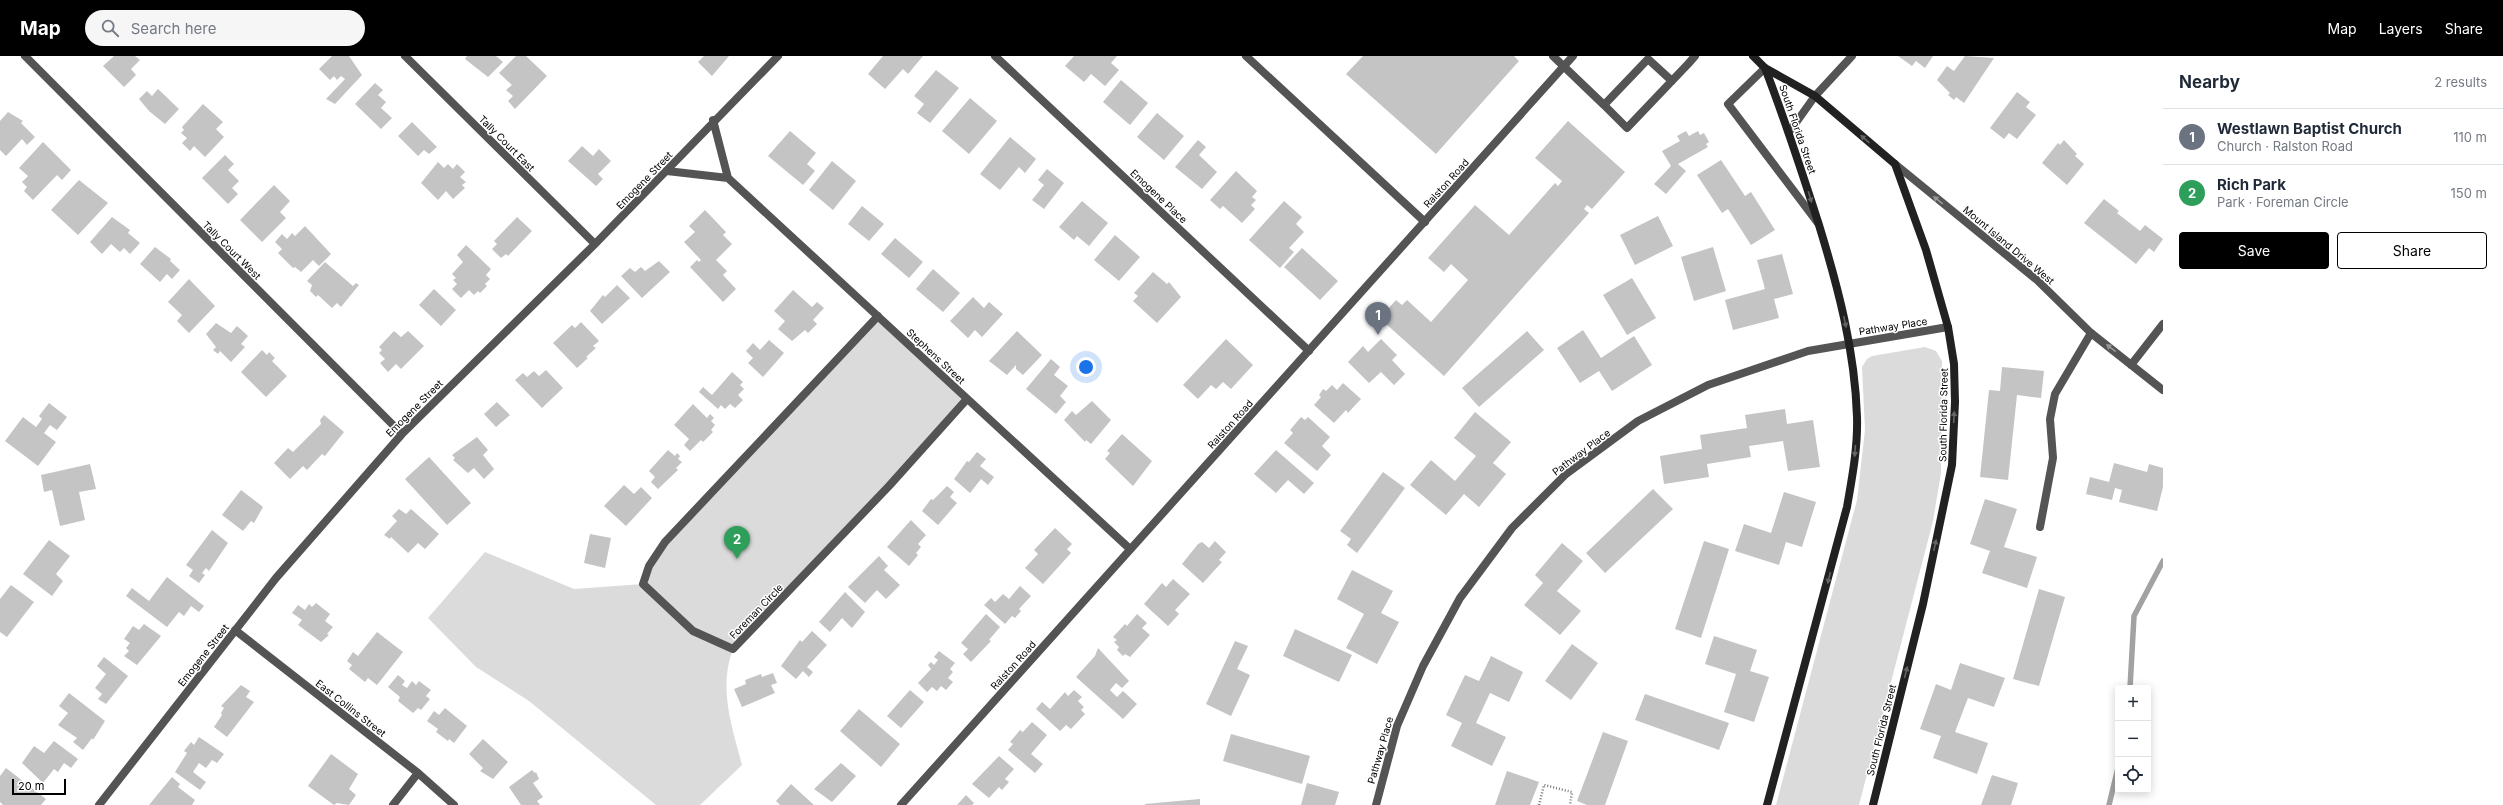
<!DOCTYPE html>
<html lang="en">
<head>
<meta charset="utf-8">
<style>
	body { margin:0; font-family:Inter,sans-serif; background:#f6f6f7; color:#1f2937 }
	.controls { position:absolute; right:12px; bottom:12px; display:grid; overflow:hidden; border-radius:4px; box-shadow:0 2px 10px #0003 }
	.controls button { width:36px; height:36px; display:grid; place-items:center; padding:0; border:0; border-bottom:1px solid #e0e1e3; background:#fff; color:#1f2937; font:20px sans-serif }
	.scale { position:absolute; left:12px; bottom:10px; width:54px; box-sizing:border-box; padding-left:4px; border:2px solid #000; border-top:0; font-size:11px; line-height:14px; white-space:nowrap; color:#000; -webkit-text-stroke:3px #fff; paint-order:stroke }
	.you { position:absolute; left:1086px; top:311px; width:14px; height:14px; margin:-10px; border:3px solid #fff; border-radius:50%; background:#1a73e8; box-shadow:0 0 0 6px #1a73e833 }
	.badge { display:grid; place-items:center; width:26px; height:26px; border-radius:50%; background:#000; color:#fff; font-size:13px; font-weight:700 }
	.pin { position:absolute; translate:-50% -33px; filter:drop-shadow(0 1px 2px #0008) }
	.pin::after { content:''; position:absolute; top:21px; width:14px; height:12px; background:inherit; clip-path:polygon(0 0,100% 0,50% 100%) }
	.list { margin:0; padding:0; list-style:none }
	h2 { display:flex; justify-content:space-between; align-items:center; height:52px; margin:0; padding:0 16px; font-size:17px }
	h2 small { font-size:13px; font-weight:400; color:#747a83 }
	.list li { display:grid; grid-template-columns:26px 1fr auto; gap:12px; align-items:center; box-sizing:border-box; height:56px; padding:0 16px; border-top:1px solid #e0e1e3 }
	.list b { display:block; font-size:15px; white-space:nowrap }
	.list p { margin:0; font-size:13px; white-space:nowrap; color:#747a83 }
	.list em { font-size:13px; font-style:normal; color:#747a83 }
	.actions { display:flex; gap:8px; padding:12px 16px }
	.actions a { flex:1; padding:9px 0; border:1px solid #000; border-radius:4px; text-align:center; font-size:14px; color:#000 }
	.actions .main { background:#000; color:#fff }
	.icon { flex:none; width:22px; height:22px; fill:none; stroke:currentColor; stroke-width:2; stroke-linecap:round; stroke-linejoin:round }
	.map { position:relative; flex:none; width:2163px; height:749px; overflow:hidden }
	header { display:flex; align-items:center; gap:24px; box-sizing:border-box; height:56px; padding:0 20px; background:#000; color:#fff }
	header strong { font-size:19px }
	nav { display:flex; gap:22px; margin-inline-start:auto; font-size:14px }
	.search { width:280px; height:36px; background:#f6f6f7; display:flex; align-items:center; gap:10px; box-sizing:border-box; padding:0 14px; border-radius:22px; color:#747a83; font-size:15px }
	main { display:flex }
	aside { flex:1; background:#fff }
	.map>svg:first-child { display:block }
	.green { fill:#dbdbdb }
	.lines { fill:none; stroke-linecap:round; stroke-linejoin:round }
	.stream { stroke:#a2a2a2; stroke-width:5.5 }
	.building { fill:#c4c4c4 }
	.path { stroke:#767676; stroke-width:2.5; stroke-dasharray:1 2; stroke-linecap:butt }
	.lane { stroke:#545454; stroke-width:8 }
	.street { stroke:#545454; stroke-width:8 }
	.secondary { stroke:#212121; stroke-width:8 }
	.oneway { fill:#646464 }
	.oneway2 { fill:#989898 }
	.labels { text-anchor:middle; dominant-baseline:central; stroke-width:3; stroke-linejoin:round; paint-order:stroke }
	.street-label { font-size:10px; fill:#000; stroke:#fff }
</style>
</head>
<body>
<header>
<strong>Map</strong>
<div class="search"><svg class="icon" aria-label="search" viewBox="0 0 24 24"><circle cx="10" cy="10" r="6"/><path d="M15 15l6 6"/></svg>Search here</div>
<nav><a>Map</a><a>Layers</a><a>Share</a></nav>
</header>
<main>
<div class="map">
<svg width="2163" height="749" viewBox="0 0 2163 749">
	<rect width="100%" height="100%" fill="#fff"/>
	<!-- green -->
	<path class="green" d="M878 260 967 343 733 593C718 632 732 671 742 709L700 749H656L529 645 476 611 428 562 485 496 574 533 643 528 665 486Z
		M1925 291 1936 295 1942 305 1941 417 1933 465 1859 749H1776L1857 444 1865 374 1862 311 1867 303 1872 300Z"/>
	<g class="lines">
		<!-- stream -->
		<path class="stream" d="M2130 632 2134 560 2163 505
			M2109 749 2118 712"/>
	</g>
	<!-- building -->
	<path class="building" d="M114 0H135L140 4 131 13 136 19 124 31 103 10Z
		M332 0H349L362 19 335 48 326 43 345 23 341 20 337 24 334 20 330 24 319 13Z
		M467 0H496L503 6 488 21 465 3Z
		M516 0H526L547 20 515 53 508 45 513 40 506 34 512 29 499 17Z
		M704 0H729L712 20 698 6Z
		M883 0H923L908 18 903 13 885 33 868 18Z
		M1074 0H1117L1111 7 1119 14 1105 30 1091 18 1084 26 1065 10Z
		M1363 0H1514L1519 5 1436 98 1346 18Z
		M1898 0H1933L1925 12 1916 5 1912 10Z
		M1965 0 1994 2 1964 47 1956 41 1954 44 1948 39 1950 37 1937 24 1947 10 1954 15Z
		M936 14 959 32 930 67 917 57 924 48 914 40Z
		M1121 24 1148 47 1130 69 1103 46Z
		M375 27 383 34 378 39 386 46 381 52 392 62 381 73 355 48Z
		M158 33 179 53 165 68 149 55 139 43 147 35 152 40Z
		M2017 36 2030 46 2026 51 2036 59 2017 83 2009 77 2004 83 1990 72Z
		M970 42 997 65 969 98 942 75Z
		M203 48 223 66 216 73 224 81 205 101 194 90 190 95 182 87 187 82 181 77 184 74 182 71Z
		M8 56 23 65 21 67 35 81 27 89 22 83 6 100 0 94V65Z
		M1157 57 1184 80 1164 104 1137 81Z
		M1568 65 1625 116 1592 153 1587 149 1584 153 1589 157 1444 320 1385 267 1391 260 1386 255 1396 244 1402 249 1407 244 1431 266 1468 224 1451 208 1444 216 1428 202 1475 149 1509 179 1555 127 1558 130 1562 125 1535 102Z
		M412 66 437 91 429 98 424 94 418 100 398 80Z
		M790 75 816 97 807 108 815 115 803 129 768 100Z
		M1686 75 1689 80 1698 75 1700 79 1704 77 1709 86 1706 88 1708 91 1678 108 1686 115 1666 138 1654 128 1671 110 1662 95 1680 85 1677 80Z
		M1010 81 1036 103 1025 117 1019 111 1000 134 980 118Z
		M1198 84 1206 91 1199 99 1217 116 1202 133 1175 111Z
		M2064 84 2077 98 2075 100 2084 108 2067 129 2042 107 2058 87 2060 89Z
		M43 86 71 114 62 124 57 119 33 144 24 135 27 131 22 126 28 120 19 112Z
		M582 90 593 100 599 93 611 105 598 118 603 123 596 130 568 105Z
		M225 99 234 108 228 114 239 125 232 132 238 138 228 148 202 122Z
		M1721 104 1745 140 1751 136 1775 174 1751 189 1728 153 1722 157 1697 119Z
		M832 105 856 125 833 154 809 134Z
		M438 106 444 112 448 108 453 113 457 108 465 116 460 121 466 126 462 129 465 132 453 143 446 135 438 144 421 127Z
		M1047 113 1064 127 1044 153 1032 144 1044 129 1038 124Z
		M1236 115 1257 135 1252 141 1256 144 1251 149 1255 153 1242 167 1223 150 1220 153 1210 144Z
		M79 124 108 147 78 179 51 154Z
		M274 129 290 145 280 156 286 162 262 186 240 164Z
		M2104 143 2119 155 2117 157 2140 175 2145 169 2163 183 2154 196 2149 192 2136 208 2084 167Z
		M1082 145 1108 167 1089 190 1077 180 1074 184 1059 171Z
		M1284 145 1302 161 1296 168 1304 176 1289 192 1294 196 1280 212 1249 184Z
		M862 150 884 168 869 185 848 168Z
		M705 154 726 176 723 179 732 188 716 204 727 215 723 219 736 233 723 246 690 211 697 204 699 206 701 204 684 186 695 176 689 170Z
		M1658 160 1673 190 1635 209 1620 179Z
		M112 161 130 174 128 177 140 187 130 198 124 192 120 196 111 188 102 198 90 186Z
		M517 161 532 175 508 200 506 198 501 202 492 193 497 188 494 185Z
		M305 170 331 198 319 210 313 204 301 216 295 211 293 212 278 197 282 193 275 186 282 178 287 183 292 177 295 180Z
		M1115 179 1140 201 1119 225 1094 204Z
		M895 182 923 206 909 222 881 198Z
		M466 189 491 213 486 219 490 223 485 228 487 230 480 237 478 235 474 239 469 234 461 242 452 233 457 228 453 224 456 222 452 218 463 206 457 199Z
		M155 191 171 203 170 205 180 214 172 223 167 218 160 226 140 208Z
		M1713 191 1726 235 1694 245 1681 201Z
		M1302 192 1338 225 1320 244 1284 211Z
		M1782 198 1793 238 1774 243 1779 262 1733 274 1725 244 1765 233 1757 204Z
		M659 205 670 216 642 242 621 220 630 212 635 216 641 211 645 215Z
		M325 206 353 230 356 227 359 229 341 251 337 247 332 252 318 239 316 241 310 235 312 229 307 225Z
		M933 213 960 237 943 256 916 233Z
		M1153 216 1167 228 1169 226 1181 241 1157 267 1133 245 1138 240 1134 237Z
		M1632 222 1656 262 1627 279 1603 239Z
		M189 223 215 250 189 277 177 265 182 259 168 246Z
		M617 229 630 242 602 268 590 255 603 239 605 241Z
		M434 233 456 254 441 270 419 249Z
		M793 234 812 251 817 246 824 252 813 264 817 268 808 277 805 274 792 285 778 273 785 265 774 255Z
		M973 241 984 252 989 246 1003 258 982 281 975 274 968 282 950 265Z
		M581 266 599 285 593 290 596 292 586 301 588 302 577 312 553 287 572 269 575 272Z
		M216 267 231 277 237 270 248 280 241 288 245 291 231 306 220 295 218 298 213 294 216 291 206 278Z
		M1583 274 1601 302 1634 280 1652 309 1612 335 1599 315 1580 327 1557 292Z
		M394 275 401 281 408 275 424 290 401 313 396 308 388 316 380 307 385 303 379 297 382 294 379 291Z
		M1017 275 1042 299 1023 319 1016 313V309L1007 319 989 305Z
		M1527 275 1544 294 1479 351 1462 332Z
		M1226 283 1253 309 1231 333 1223 326 1216 333 1211 329 1198 343 1183 329Z
		M1381 283 1397 299 1392 304 1405 318 1394 329 1381 316 1369 327 1348 306 1363 290 1368 296Z
		M769 284 784 297 763 321 748 307 753 302 746 295 753 287 760 294Z
		M262 294 267 299 269 296 275 302 272 305 287 320 266 341 241 316Z
		M1051 303 1060 311 1054 319 1068 330 1060 340 1066 346 1056 358 1026 333Z
		M2002 311 2044 315 2041 342 2017 339 2008 424 1980 421 1989 334 2000 335Z
		M546 314 563 332 542 352 515 324 523 317 527 321 534 315 539 320Z
		M732 316 743 326 740 329 744 333 738 339 743 344 735 352 730 348 725 353 721 349 718 353 699 336 703 331 712 339Z
		M1343 327 1361 343 1348 357 1346 354 1334 367 1314 349 1321 341 1319 339 1323 333 1326 335 1332 329 1337 334Z
		M1092 345 1111 364 1091 388 1086 384 1085 386 1064 364 1072 355 1076 359Z
		M497 346 510 359 496 371 484 358Z
		M49 347 67 361 57 374 50 369 44 377 56 386 38 410 5 385 23 361 36 371 42 363 39 360Z
		M693 348 707 362 710 358 714 362 711 365 715 369 711 374 713 376 703 386 701 384 690 395 684 389 689 383 674 369Z
		M1785 353 1787 368 1813 364 1820 411 1788 415 1783 385 1749 390 1751 401 1707 408 1709 421 1664 428 1660 400 1702 393 1700 379 1747 372 1745 359Z
		M1475 356 1511 386 1493 407 1506 418 1479 451 1464 438 1446 459 1410 429 1431 404 1455 425 1476 400 1454 382Z
		M324 359 344 376 325 400 322 398 307 414 303 410 290 423 274 407 288 392 293 396 321 368 320 364Z
		M1301 361 1305 364 1308 361 1330 381 1322 390 1331 399 1317 415 1284 387 1293 377 1290 374Z
		M1122 378 1152 405 1133 430 1105 403 1110 397 1107 395Z
		M477 381 488 394 483 399 494 413 484 423 474 412 468 417 453 404 455 402 452 399Z
		M668 394 675 400 677 397 680 400 678 403 682 406 676 412 678 414 658 433 651 426 655 421 649 415Z
		M1276 394 1314 427 1304 438 1288 424 1276 437 1254 418Z
		M977 396 986 403 980 410 994 421 988 429 981 423 970 437 954 423 967 405 969 406Z
		M429 401 471 447 447 469 405 423Z
		M2114 407 2147 416 2149 408 2163 412V431L2157 455 2119 446 2122 434 2115 432 2112 444 2086 438 2090 421 2109 426Z
		M90 408 96 433 79 436 85 464 60 470 52 434 44 436 41 419Z
		M1383 416 1405 432 1357 497 1347 489 1351 483 1340 475Z
		M624 429 634 438 641 431 652 442 626 470 604 450Z
		M947 430 954 436 950 441 957 447 938 469 922 455 931 443 933 444Z
		M1653 433 1673 453 1605 517 1586 497Z
		M241 434 263 451 254 467 251 465 243 475 222 459Z
		M1784 436 1816 446 1802 491 1786 486 1779 509 1735 495 1744 468 1771 477Z
		M1985 443 2017 453 2004 491 2037 501 2027 532 1982 517 1990 495 1970 488Z
		M399 453 406 458 411 453 439 478 425 493 418 487 408 497 391 481 390 483 384 479 397 465 392 460Z
		M911 464 926 479 918 488 921 491 916 497 918 499 909 510 887 491Z
		M1055 472 1072 488 1067 493 1071 497 1043 528 1025 512 1038 498 1034 494Z
		M212 474 228 487 209 515 206 512 202 517 205 519 199 527 189 520 193 514 186 509Z
		M590 478 611 482 605 512 584 507Z
		M49 484 70 500 56 518 63 525 52 540 23 518Z
		M1215 485 1226 496 1219 504 1222 506 1203 527 1182 508 1198 488 1202 486 1209 492Z
		M1704 485 1729 493 1701 582 1675 573Z
		M1562 487 1583 505 1557 535 1581 555 1560 579 1524 549 1543 527 1535 519Z
		M879 500 888 510 884 514 900 529 886 543 877 534 865 547 848 531Z
		M1352 514 1393 535 1381 557 1399 566 1377 608 1346 592 1364 558 1337 543Z
		M167 521 204 550 199 556 191 550 184 560 179 556 167 571 126 540 132 532 149 545Z
		M1173 523 1190 538 1175 554 1179 558 1168 570 1144 548 1162 527 1166 531Z
		M11 529 34 546 7 581 0 576V543Z
		M1020 530 1031 540 1019 553 1021 555 1015 562 1012 560 1005 568 984 549 991 542 995 546 1003 538 1009 543Z
		M2039 533 2065 541 2039 630 2013 623Z
		M845 536 865 556 852 572 842 562 830 576 819 566Z
		M316 547 330 558 325 565 333 571 327 578 329 579 321 586 298 569 302 564 292 557 298 549 305 554 309 548 312 551Z
		M986 558 1000 571 989 584 991 585 971 606 963 598 968 593 961 587Z
		M1137 558 1147 567 1142 572 1150 579 1130 601 1125 598 1123 600 1117 594 1119 591 1114 586 1117 584 1113 581 1125 568 1127 570Z
		M144 568 161 580 137 609 124 600 129 595 126 592 130 587 124 583 133 570 139 574Z
		M1295 573 1352 599 1339 626 1283 600Z
		M812 575 827 589 807 611 813 616 809 621 803 615 796 623 781 610 800 584 802 586Z
		M377 576 403 596 377 629 368 622 365 626 349 613 352 609 347 605 353 596 358 600Z
		M1714 580 1757 594 1750 615 1769 621 1754 666 1724 656 1736 618 1705 608Z
		M1235 585 1248 590 1237 613 1250 619 1231 660 1206 648Z
		M1572 588 1598 607 1571 644 1545 625Z
		M1098 592 1129 625 1122 632 1116 627 1110 634 1117 641 1123 635 1137 648 1123 663 1076 621 1095 600Z
		M939 595 955 607 950 613 953 616 948 622 953 626 946 634 941 630 937 635 932 631 927 636 918 627 931 613 928 609 931 606 934 609 938 604 934 601Z
		M1491 600 1523 616 1509 646 1490 637 1476 667 1506 681 1492 710 1451 690 1462 667 1446 659 1465 619 1479 625Z
		M104 601 128 620 106 648 98 643 102 638 95 632 106 618 97 610Z
		M1960 607 2005 622 1994 651 1968 642 1955 676 1988 687 1977 718 1933 702 1941 680 1920 673 1936 628 1951 634Z
		M773 617 777 627 771 629 775 637 742 651 734 633 746 628 745 624 761 618 762 621Z
		M398 619 405 625 402 629 407 632 412 625 416 629 419 625 431 634 426 640 430 643 421 654 418 652 413 657 398 645 400 641 388 631Z
		M241 629 250 635 246 641 254 646 227 681 214 671 222 659 221 657 224 652 221 650Z
		M910 634 924 646 901 672 887 660Z
		M1074 634 1082 641 1078 645 1084 651 1081 654 1085 658 1071 673 1066 669 1060 675 1036 653 1042 646 1050 653 1065 636 1068 640Z
		M69 637 105 665 93 684 92 682 83 694 73 686 77 682 58 669 68 657 59 650Z
		M1645 638 1729 667 1719 694 1635 664Z
		M445 652 467 670 454 687 449 683 448 685 436 676 438 673 427 665 434 655 439 659Z
		M859 653 900 688 881 711 840 675Z
		M1032 666 1047 679 1031 698 1043 708 1035 717 1008 694 1013 688 1010 686 1020 674 1023 676Z
		M1603 676 1628 685 1605 749H1587L1577 745Z
		M1231 678 1310 700 1302 728 1223 705Z
		M199 681 224 698 217 707 212 704 206 712 199 707 193 716 206 726 200 734 175 716 187 697 184 695 191 686 194 689Z
		M483 683 508 706 493 723 480 715 483 712 469 698Z
		M54 685 78 703 71 712 64 707 58 716 54 713 43 727 22 707 34 690 44 697Z
		M331 698 358 718 349 733 356 739 349 749 337 747 334 749 308 730Z
		M999 700 1014 713 1005 723 1009 726 1002 734 999 731 989 742 972 728Z
		M841 707 856 720 832 746 814 733Z
		M6 712 46 743 41 749H3L0 746V720Z
		M532 714 535 717 536 716 539 723 533 727 543 741 537 745 540 749H521L509 731Z
		M1507 715 1539 726 1530 749H1495Z
		M1992 719 2018 727 2011 749H1981Z
		M172 721 180 728 178 731 195 744 192 749H149Z
		M1307 727 1339 736 1335 749H1301Z
		M791 728 803 739 814 749H780L776 745Z
		M966 739 974 747 972 749H957Z
		M1200 743V749H1145V748Z"/>
	<g class="lines">
		<!-- path -->
		<path class="path" d="M1539 749 1544 729 1572 736 1570 749"/>
		<!-- lane -->
		<path class="lane" d="M1246 0 1425 166
			M1553 0 1604 49
			M1765 12 1728 48 1818 167
			M1672 25 1648 3 1604 49 1627 72 1688 8 1695 0
			M2040 471 2053 402 2050 363 2055 338 2091 277"/>
		<!-- street -->
		<path class="street" d="M25 0 402 378
			M405 0 595 188
			M995 0 1309 295
			M713 64 728 122 1130 493
			M1790 75 1815 40 1852 0
			M1895 108 2037 224 2091 277 2163 334
			M667 115 728 122
			M878 260 665 486 649 510 643 528 693 575 733 593 889 430 967 343
			M2131 309 2163 268
			M235 574 418 717 454 749
			M99 749 276 522 402 378 595 188 778 0
			M393 749 418 717
			M901 749 1573 0
			M1376 749 1397 670 1423 610 1460 542 1512 472 1566 418 1638 365 1708 329 1808 295 1948 271"/>
		<!-- secondary -->
		<path class="secondary" d="M1753 0 1765 12 1815 40 1895 108 1926 194 1948 271 1954 308 1955 346 1952 409 1923 548 1873 749
			M1765 12C1785 64 1802 116 1819 169 1838 231 1855 295 1857 361 1858 391 1852 422 1847 451L1767 749"/>
	</g>
	<!-- one-way arrows -->
	<defs><path id="oneway-solid" d="M-6-.8H1V-3.2L6.5 0L1 3.2V.8H-6Z"/></defs>
	<g class="oneway">
		<use href="#oneway-solid" transform="translate(1865 83) rotate(-139)"/>
		<use href="#oneway-solid" transform="translate(1810 141) rotate(73)"/>
		<use href="#oneway-solid" transform="translate(1845 266) rotate(78)"/>
		<use href="#oneway-solid" transform="translate(1954 361) rotate(-87)"/>
		<use href="#oneway-solid" transform="translate(1855 395) rotate(94)"/>
		<use href="#oneway-solid" transform="translate(1935 489) rotate(-78)"/>
		<use href="#oneway-solid" transform="translate(1829 522) rotate(104)"/>
		<use href="#oneway-solid" transform="translate(1906 616) rotate(-76)"/>
	</g>
	<g class="oneway2">
		<use href="#oneway-solid" transform="translate(1938 144) rotate(-141)"/>
		<use href="#oneway-solid" transform="translate(2111 292) rotate(-142)"/>
	</g>
	<g class="labels">
		<!-- street labels -->
		<g class="street-label">
			<text transform="translate(1798 73) rotate(71)">South Florida Street</text>
			<text transform="translate(507 87) rotate(45)">Tally Court East</text>
			<text transform="translate(644 124) rotate(-46)">Emogene Street</text>
			<text transform="translate(1446 127) rotate(-48)">Ralston Road</text>
			<text transform="translate(1159 140) rotate(43)">Emogene Place</text>
			<text transform="translate(2009 189) rotate(40)">Mount Island Drive West</text>
			<text transform="translate(232 194) rotate(45)">Tally Court West</text>
			<text transform="translate(1893 270) rotate(-9)">Pathway Place</text>
			<text transform="translate(936 300) rotate(43)">Stephens Street</text>
			<text transform="translate(414 352) rotate(-45)">Emogene Street</text>
			<text transform="translate(1943 359) rotate(-89)">South Florida Street</text>
			<text transform="translate(1230 368) rotate(-48)">Ralston Road</text>
			<text transform="translate(1581 396) rotate(-37)">Pathway Place</text>
			<text transform="translate(756 555) rotate(-46)">Foreman Circle</text>
			<text transform="translate(203 599) rotate(-52)">Emogene Street</text>
			<text transform="translate(1013 609) rotate(-48)">Ralston Road</text>
			<text transform="translate(351 652) rotate(38)">East Collins Street</text>
			<text transform="translate(1881 674) rotate(-76)">South Florida Street</text>
			<text transform="translate(1380 694) rotate(-74)">Pathway Place</text>
		</g>
	</g>
</svg>
<div class="controls">
<button>+</button>
<button>−</button>
<button><svg class="icon" aria-label="locate" viewBox="0 0 24 24"><circle cx="12" cy="12" r="6"/><path d="M12 2v4M12 18v4M2 12h4M18 12h4"/></svg></button>
</div>
<div class="scale">20 m</div>
<div class="you"></div>
<div class="pin badge" style="left:1378px;top:279px;background:#6b7280">1</div>
<div class="pin badge" style="left:737px;top:503px;background:#2e9e5b">2</div>
</div>
<aside>
<h2>Nearby<small>2 results</small></h2>
<ul class="list">
<li><span class="badge" style="background:#6b7280">1</span><div><b>Westlawn Baptist Church</b><p>Church · Ralston Road</p></div><em>110 m</em></li>
<li><span class="badge" style="background:#2e9e5b">2</span><div><b>Rich Park</b><p>Park · Foreman Circle</p></div><em>150 m</em></li>
</ul>
<div class="actions"><a class="main">Save</a><a>Share</a></div>
</aside>
</main>
</body>
</html>
